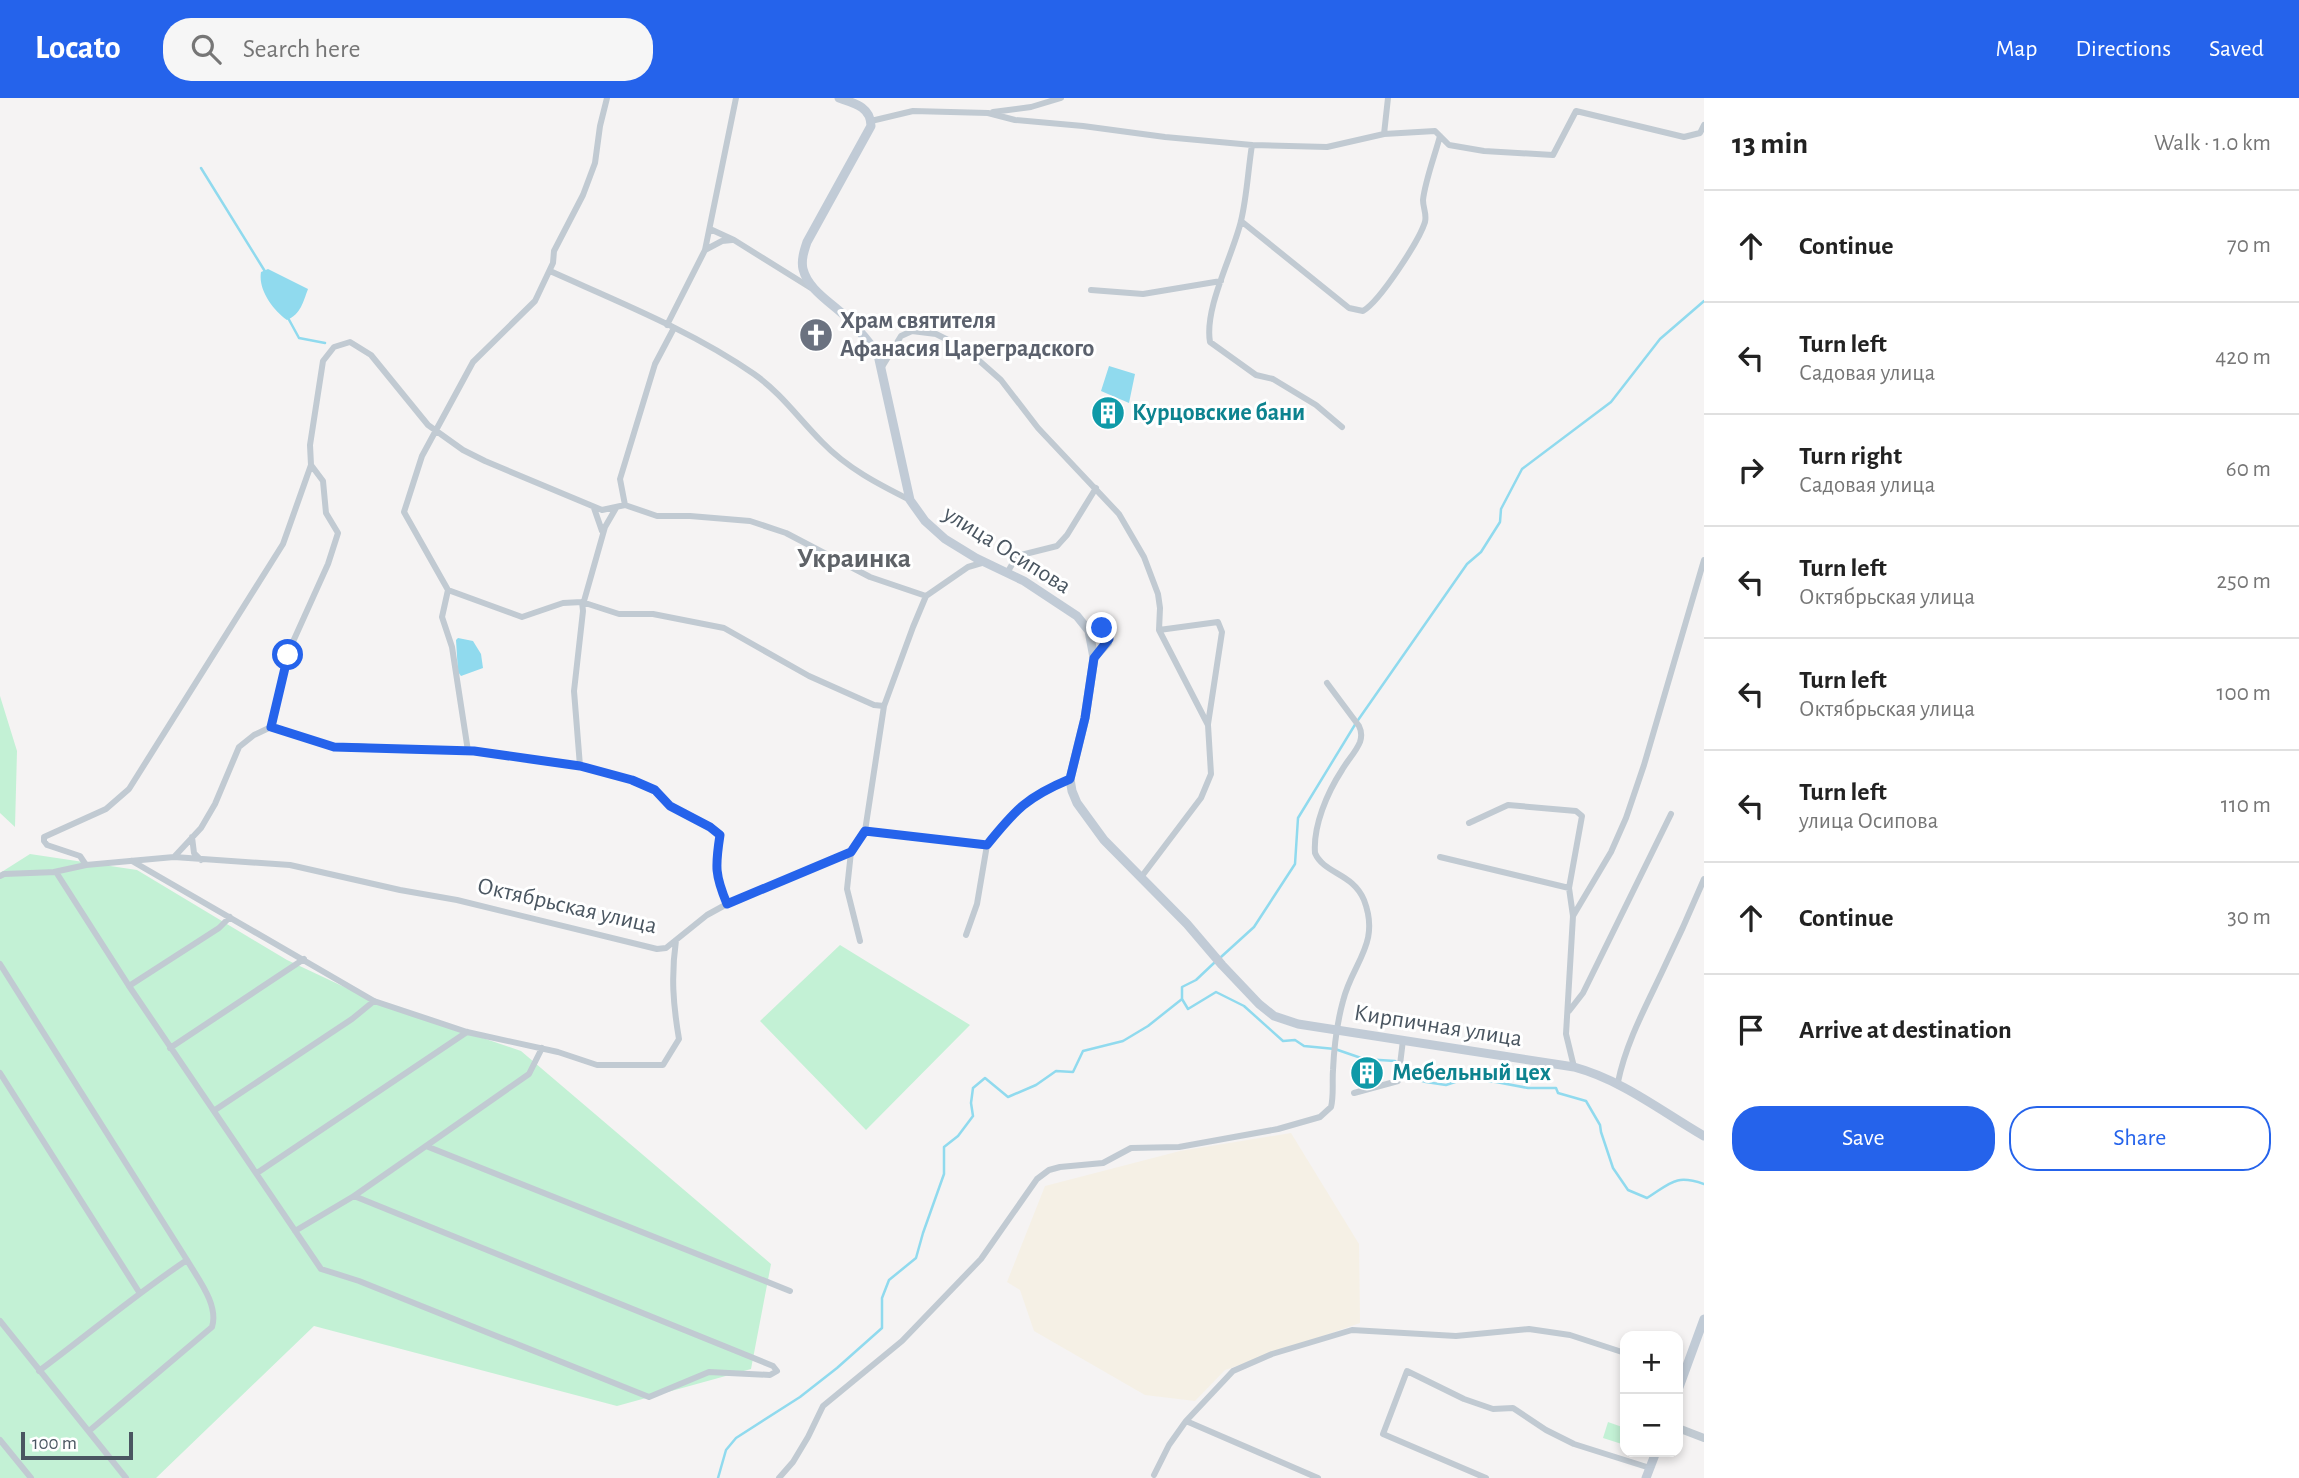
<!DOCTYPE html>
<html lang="en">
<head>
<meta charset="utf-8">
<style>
	body { margin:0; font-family:"Alegreya Sans",sans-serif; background:#f6f6f6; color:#222 }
	.controls { position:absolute; right:21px; bottom:21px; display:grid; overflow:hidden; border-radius:14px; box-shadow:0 4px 10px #0003 }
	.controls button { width:63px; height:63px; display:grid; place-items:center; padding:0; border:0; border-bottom:2px solid #e0e0e0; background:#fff; color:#222; font:35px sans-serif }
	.scale { position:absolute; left:21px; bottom:18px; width:112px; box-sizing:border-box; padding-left:7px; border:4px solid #4a5661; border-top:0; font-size:19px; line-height:24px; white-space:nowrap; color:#4a5661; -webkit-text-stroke:5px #fff; paint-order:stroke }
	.stop { position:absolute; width:21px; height:21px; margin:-16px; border:5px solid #2563eb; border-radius:50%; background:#fff }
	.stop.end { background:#2563eb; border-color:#fff; box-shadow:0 2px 7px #0008 }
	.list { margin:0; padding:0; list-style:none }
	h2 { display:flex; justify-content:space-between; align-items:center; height:91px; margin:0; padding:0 28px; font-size:30px }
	h2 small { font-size:23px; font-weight:400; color:#767676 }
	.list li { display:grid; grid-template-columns:46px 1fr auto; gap:21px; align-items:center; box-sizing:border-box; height:112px; padding:0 28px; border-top:2px solid #e0e0e0 }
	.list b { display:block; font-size:26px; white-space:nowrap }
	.list p { margin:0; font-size:23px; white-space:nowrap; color:#767676 }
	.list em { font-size:23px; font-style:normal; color:#767676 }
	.actions { display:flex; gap:14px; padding:21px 28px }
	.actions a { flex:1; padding:16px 0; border:2px solid #2563eb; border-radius:28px; text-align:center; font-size:24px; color:#2563eb }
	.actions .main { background:#2563eb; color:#fff }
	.icon { flex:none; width:38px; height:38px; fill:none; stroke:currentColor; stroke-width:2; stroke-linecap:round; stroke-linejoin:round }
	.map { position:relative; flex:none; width:1704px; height:1380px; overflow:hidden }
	header { display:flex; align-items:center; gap:42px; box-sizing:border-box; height:98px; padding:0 35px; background:#2563eb; color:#fff }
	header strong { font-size:33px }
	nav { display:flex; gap:38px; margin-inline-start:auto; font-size:24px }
	.search { width:490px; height:63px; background:#f6f6f6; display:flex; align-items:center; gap:18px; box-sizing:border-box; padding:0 24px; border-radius:28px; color:#767676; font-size:26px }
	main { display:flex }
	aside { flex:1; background:#fff }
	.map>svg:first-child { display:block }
	.green { fill:#c3f1d5 }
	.sand { fill:#f5f0e5 }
	.water { fill:#90daee }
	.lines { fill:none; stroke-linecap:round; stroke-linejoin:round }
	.stream { stroke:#90daee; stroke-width:2.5 }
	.minor { stroke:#c1cad2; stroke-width:6 }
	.tertiary { stroke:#c1cad2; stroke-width:8 }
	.secondary { stroke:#c1cbd6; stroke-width:9 }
	.route { stroke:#2563eb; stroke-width:9 }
	.labels { text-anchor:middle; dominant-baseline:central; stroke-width:6; stroke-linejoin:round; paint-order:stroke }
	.worship-label { font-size:24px; font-weight:bold; fill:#5b616d; stroke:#fff; text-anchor:start }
	.culture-label { font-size:24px; font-weight:bold; fill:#0d838f; stroke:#fff; text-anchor:start }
	.street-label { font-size:24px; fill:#4a5661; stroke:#fff }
	.quarter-label { font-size:28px; font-weight:bold; fill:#5f6368; stroke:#fff }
</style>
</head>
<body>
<header>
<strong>Locato</strong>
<div class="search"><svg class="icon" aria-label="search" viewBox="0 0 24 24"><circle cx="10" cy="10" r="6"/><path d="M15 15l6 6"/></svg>Search here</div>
<nav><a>Map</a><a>Directions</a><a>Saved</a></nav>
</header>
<main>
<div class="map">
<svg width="1704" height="1380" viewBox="0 0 1704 1380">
	<rect width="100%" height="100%" fill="#f5f3f3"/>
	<!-- green -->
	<path class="green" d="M0 598 17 653 15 729 0 715Z
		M30 756 137 772 287 862 374 903 521 953 771 1166 751 1271 617 1308 314 1228 156 1380H0V775Z
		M840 847 970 927 866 1032 760 923Z
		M1608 1324 1625 1330V1347L1603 1340Z"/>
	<!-- sand -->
	<path class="sand" d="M1291 1035 1359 1146 1360 1225 1225 1272 1195 1303 1145 1297 1034 1233 1020 1192 1007 1184 1045 1088 1180 1053Z"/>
	<!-- water -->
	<path class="water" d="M268 171 308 191C303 204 301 216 287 222 273 212 258 192 261 174Z
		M1109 268 1135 276 1129 305 1101 293Z
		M458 540 473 543 481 556 483 570 461 578 458 574 456 542Z"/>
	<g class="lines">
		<!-- stream -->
		<path class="stream" d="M201 70 266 175
			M287 218 299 240 325 245
			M1221 859 1254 829 1295 766 1298 720 1356 625 1467 466 1481 454 1500 424 1501 411 1522 371 1611 304 1660 241 1704 203
			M1182 901 1188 911 1216 894 1244 908 1283 943 1295 942 1304 948 1335 951 1364 961 1395 963 1415 981 1426 984 1446 987 1464 981 1496 984 1528 990H1556L1558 995 1586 1003 1600 1027 1601 1034 1613 1070 1628 1092 1647 1100C1671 1085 1675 1076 1704 1086
			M718 1380 726 1352 736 1340 800 1299 837 1270 882 1230V1200L889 1182 916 1160 923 1135 944 1076V1049L958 1038 973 1018 971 1005 973 990 985 980 1008 999 1036 987 1056 973 1073 974 1083 953 1123 943 1148 928 1182 901V889L1196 882 1214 865"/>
		<!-- minor -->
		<path class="minor" d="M993 14 1031 9 1061 0
			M871 23 913 13 988 15 1015 22 1083 28 1165 39 1252 47 1327 49 1384 36 1435 33 1449 47 1484 53 1553 57 1576 13 1684 39 1700 35 1704 27
			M1384 36 1388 0
			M1252 47C1248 72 1247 98 1241 123 1233 157 1204 210 1210 244L1256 277 1273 281 1316 307 1342 329
			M1241 123 1349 210 1363 213C1380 203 1419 143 1425 124 1427 116 1423 110 1423 102 1425 83 1435 57 1440 38
			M710 131 734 142 811 190
			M705 152 722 143 732 142
			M550 173C619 204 692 233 754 276 781 295 799 321 822 344 847 370 878 386 910 402
			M1091 192 1143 196 1221 183
			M667 227 705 152 736 0
			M882 269 901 238 912 233 936 236 966 251 1001 282 1038 330 1119 416 1144 459 1158 496 1160 510 1159 532 1208 627 1211 676 1201 700 1142 778
			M625 407 620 381 655 266 674 230
			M594 410 602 433
			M1007 475 1017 458 1057 448 1067 437 1096 390
			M448 492 522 519 563 505 582 504 619 516H653L724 530 809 578 874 607 884 608
			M1159 532 1218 524 1222 534 1208 626
			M271 629 287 557 328 466 338 435 326 415 323 383 311 367 310 347 323 263 334 249 350 244 371 257 428 327 463 352 485 363 602 412 625 407 657 418H690L750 423 786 435 870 479 926 498
			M271 629 333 649 358 648 398 652 474 653 580 668 632 682 655 692 670 708 711 728 720 738C715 769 715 777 727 806
			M468 653 452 549 442 519 448 492 404 414 422 358 473 264 535 203 553 165 554 153 583 97 595 65 600 28 607 0
			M580 668 574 593 583 513 582 504 584 503 605 429 616 410
			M1469 725 1508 707 1576 713 1582 718 1569 790 1573 818 1566 936 1574 969
			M865 733 884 608 913 529 926 498 968 469 985 464
			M192 739 194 755 201 762
			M851 754 847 791 860 843
			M174 759 201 730 215 706 239 649 254 637 271 629
			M1440 759 1569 790
			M132 763 374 903 467 934 558 954 597 967H663L679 941C673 906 671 878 676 842
			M86 767 80 758 47 747 44 743V739L106 711 129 691 283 446 311 367
			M54 774 86 767 174 759 290 767 400 792 457 802 657 851 666 850 707 817 727 806 851 754 865 733 987 747C1016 711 1027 699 1070 681
			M0 778 4 776 56 774 129 888 321 1171 359 1183 649 1299 709 1274 770 1277 777 1273 773 1268 354 1098 426 1048 790 1193
			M1573 818 1611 754 1626 720 1644 667 1704 462
			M966 837 977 806 987 747
			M0 866 187 1162C198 1181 219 1207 212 1229L89 1333
			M129 888 219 830 230 819
			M1569 913 1583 895 1671 716
			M170 950 304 861
			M0 975 139 1194
			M1618 984C1626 945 1645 910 1662 874 1677 843 1691 812 1704 781
			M1354 995 1398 983 1403 942
			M215 1012 352 921 374 903
			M426 1048 529 976 542 950
			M257 1075 467 934
			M295 1133 354 1098
			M0 1223 126 1380
			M39 1273C89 1236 136 1196 187 1162
			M1186 1323 1318 1380
			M0 1342 31 1380
			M1154 1377 1169 1347 1186 1323 1233 1273 1272 1256 1352 1232 1456 1238 1529 1231 1570 1237 1625 1255
			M779 1380 793 1364 808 1339 823 1308 902 1243 981 1161 1037 1081 1049 1072 1060 1069 1103 1065 1131 1050 1179 1049 1278 1031 1320 1019 1331 1009C1334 997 1332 984 1333 972 1334 950 1337 925 1343 903 1352 865 1381 846 1364 802 1353 775 1324 776 1315 755 1313 728 1327 695 1342 672 1347 663 1356 654 1360 644 1362 638 1362 634 1359 628L1327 585
			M1486 1380 1383 1336 1407 1273 1464 1301 1493 1311 1513 1310 1546 1332 1574 1346 1650 1370"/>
		<!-- tertiary -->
		<path class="tertiary" d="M1089 533 1102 530 1109 537 1108 545 1094 560
			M1678 1330 1704 1340"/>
		<!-- secondary -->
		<path class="secondary" d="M839 0C854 5 871 9 871 28L807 144C804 153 801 162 803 171 808 192 832 205 846 219 858 231 869 243 878 257L910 402 925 423 945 441 976 460 1024 483 1077 518 1089 533 1094 560 1085 620 1070 681 1072 693 1077 705 1104 742 1187 826 1222 867 1259 906 1274 918 1298 926 1574 969C1622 982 1661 1013 1704 1038
			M1678 1292 1704 1221
			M1646 1380 1656 1354"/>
	</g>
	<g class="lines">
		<!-- route -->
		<path class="route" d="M288 557 271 629 334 649 474 653 580 668 632 682 655 692 670 708 710 729 720 737C715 769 715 777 727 806L851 754 865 733 987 747C1016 711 1027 699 1070 681L1085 620 1094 560 1109 541 1108 534 1102 530"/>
	</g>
	<!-- icons -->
	<defs>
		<g id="church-disc" transform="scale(1.75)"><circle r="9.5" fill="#6b7280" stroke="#fff"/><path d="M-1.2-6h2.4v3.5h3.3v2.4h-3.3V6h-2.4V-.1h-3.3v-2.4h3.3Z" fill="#fff"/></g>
		<g id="building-disc" transform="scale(1.75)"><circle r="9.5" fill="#0f9aa8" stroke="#fff"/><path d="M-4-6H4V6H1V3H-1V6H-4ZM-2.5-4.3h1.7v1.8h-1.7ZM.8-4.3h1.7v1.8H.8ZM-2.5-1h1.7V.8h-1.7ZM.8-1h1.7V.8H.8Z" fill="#fff"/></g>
	</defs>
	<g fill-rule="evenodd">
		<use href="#church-disc" x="816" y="237"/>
		<use href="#building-disc" x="1108" y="315"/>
		<use href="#building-disc" x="1367" y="975"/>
	</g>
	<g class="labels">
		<!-- worship labels -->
		<g class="worship-label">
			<text x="840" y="223">Храм святителя<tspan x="840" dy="28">Афанасия Цареградского</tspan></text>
		</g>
		<!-- culture labels -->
		<g class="culture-label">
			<text x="1132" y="315">Курцовские бани</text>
			<text x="1392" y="975">Мебельный цех</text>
		</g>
		<!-- street labels -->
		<g class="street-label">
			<text transform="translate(1007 452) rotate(32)">улица Осипова</text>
			<text transform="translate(567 808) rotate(13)">Октябрьская улица</text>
			<text transform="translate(1438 928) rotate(9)">Кирпичная улица</text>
		</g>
		<!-- quarter labels -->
		<g class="quarter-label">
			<text x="854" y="461">Украинка</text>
		</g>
	</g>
</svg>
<div class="controls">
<button>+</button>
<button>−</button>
</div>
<div class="scale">100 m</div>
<div class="stop" style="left:288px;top:557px"></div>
<div class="stop end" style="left:1102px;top:530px"></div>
</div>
<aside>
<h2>13 min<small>Walk · 1.0 km</small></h2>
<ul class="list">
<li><svg class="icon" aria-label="ahead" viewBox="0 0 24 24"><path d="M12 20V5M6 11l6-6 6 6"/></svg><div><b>Continue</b></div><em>70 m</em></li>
<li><svg class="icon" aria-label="left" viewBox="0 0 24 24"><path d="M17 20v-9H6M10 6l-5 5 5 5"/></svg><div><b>Turn left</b><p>Садовая улица</p></div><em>420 m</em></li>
<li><svg class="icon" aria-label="right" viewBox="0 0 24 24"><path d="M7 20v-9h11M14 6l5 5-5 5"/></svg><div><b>Turn right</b><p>Садовая улица</p></div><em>60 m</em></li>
<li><svg class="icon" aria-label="left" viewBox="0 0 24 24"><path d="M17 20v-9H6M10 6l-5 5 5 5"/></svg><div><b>Turn left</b><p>Октябрьская улица</p></div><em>250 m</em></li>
<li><svg class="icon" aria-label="left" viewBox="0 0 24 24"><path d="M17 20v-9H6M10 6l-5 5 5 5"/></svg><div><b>Turn left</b><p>Октябрьская улица</p></div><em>100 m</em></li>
<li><svg class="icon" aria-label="left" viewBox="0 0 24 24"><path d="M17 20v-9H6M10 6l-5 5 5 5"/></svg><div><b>Turn left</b><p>улица Осипова</p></div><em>110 m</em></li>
<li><svg class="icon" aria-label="ahead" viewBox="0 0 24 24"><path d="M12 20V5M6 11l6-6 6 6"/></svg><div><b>Continue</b></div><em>30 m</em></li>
<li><svg class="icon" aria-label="arrive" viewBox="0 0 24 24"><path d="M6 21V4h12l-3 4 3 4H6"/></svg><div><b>Arrive at destination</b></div></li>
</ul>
<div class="actions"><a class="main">Save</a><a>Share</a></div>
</aside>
</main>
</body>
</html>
